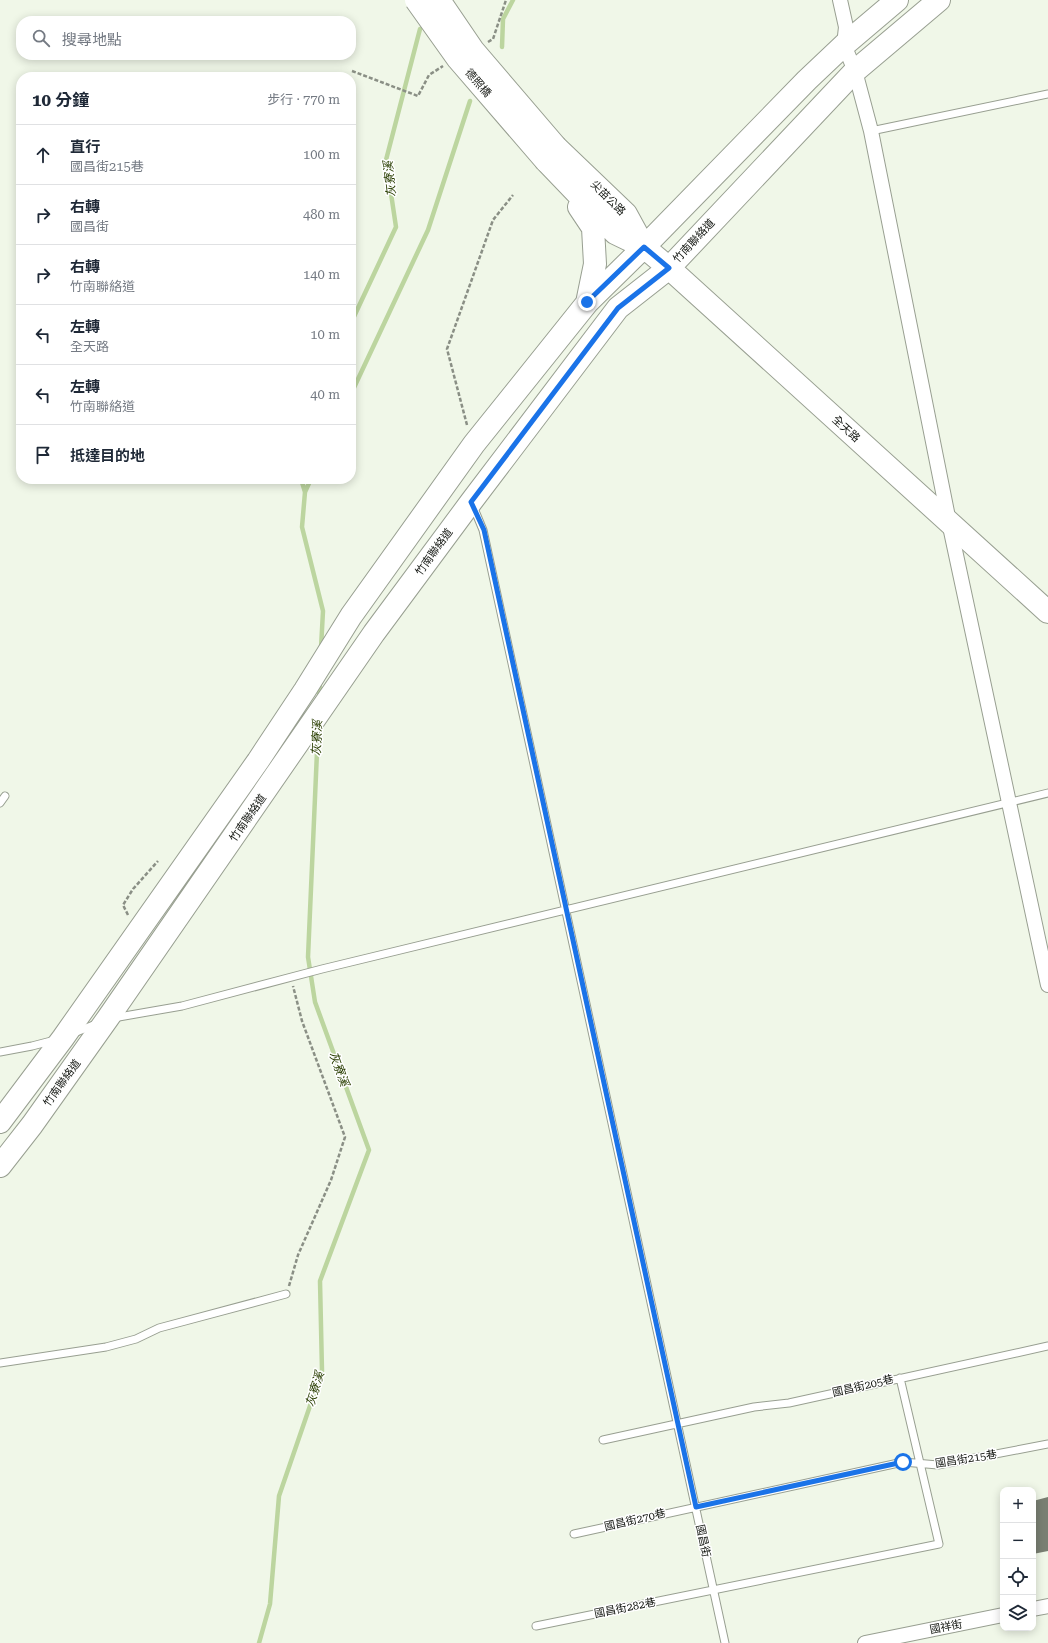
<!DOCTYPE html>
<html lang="zh-TW">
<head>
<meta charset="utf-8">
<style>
	body { margin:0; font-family:"Roboto Serif","Noto Sans TC",serif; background:#f2f2f3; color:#1f2937 }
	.controls { position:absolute; right:12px; bottom:12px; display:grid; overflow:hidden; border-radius:8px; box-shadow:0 2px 10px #0003 }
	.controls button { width:36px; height:36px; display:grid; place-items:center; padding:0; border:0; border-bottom:1px solid #e0e1e3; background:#fff; color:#1f2937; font:20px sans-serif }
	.stop { position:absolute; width:12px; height:12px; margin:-9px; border:3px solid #1a73e8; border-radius:50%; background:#fff }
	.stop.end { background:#1a73e8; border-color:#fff; box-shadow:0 1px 4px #0008 }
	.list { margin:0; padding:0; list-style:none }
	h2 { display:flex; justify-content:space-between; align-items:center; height:52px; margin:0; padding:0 16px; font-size:17px }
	h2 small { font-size:13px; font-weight:400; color:#747a83 }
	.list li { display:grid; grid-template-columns:26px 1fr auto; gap:12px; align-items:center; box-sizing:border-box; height:60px; padding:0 16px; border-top:1px solid #e0e1e3 }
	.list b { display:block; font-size:15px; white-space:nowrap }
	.list p { margin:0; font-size:13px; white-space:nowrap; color:#747a83 }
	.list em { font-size:13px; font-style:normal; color:#747a83 }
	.icon { flex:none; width:22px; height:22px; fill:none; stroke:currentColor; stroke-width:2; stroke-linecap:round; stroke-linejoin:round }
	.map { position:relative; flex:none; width:1048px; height:1643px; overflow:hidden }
	.search { position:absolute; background:#fff; box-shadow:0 2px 10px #0003; left:16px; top:16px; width:340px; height:44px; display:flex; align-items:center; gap:10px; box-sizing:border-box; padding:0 14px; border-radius:16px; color:#747a83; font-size:15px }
	.panel { position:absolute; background:#fff; box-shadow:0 2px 10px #0003; left:16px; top:72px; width:340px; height:412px; border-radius:16px }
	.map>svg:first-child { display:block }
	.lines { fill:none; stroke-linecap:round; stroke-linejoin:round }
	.stream { stroke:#bcd59f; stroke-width:4.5 }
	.building { fill:#797f72 }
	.lane-casing { stroke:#989f91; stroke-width:9 }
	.street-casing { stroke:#989f91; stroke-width:16 }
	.primary-casing { stroke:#989f91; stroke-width:24 }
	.path { stroke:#8a8f85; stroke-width:2.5; stroke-dasharray:4 2; stroke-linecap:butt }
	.lane { stroke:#fff; stroke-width:7 }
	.street { stroke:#fff; stroke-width:14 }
	.primary { stroke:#fff; stroke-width:22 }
	.primary-bridge-casing { stroke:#989f91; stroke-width:24; stroke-linecap:butt }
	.primary-bridge { stroke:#fff; stroke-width:22 }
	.route { stroke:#1a73e8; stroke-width:5 }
	.labels { text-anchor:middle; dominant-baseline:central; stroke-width:3; stroke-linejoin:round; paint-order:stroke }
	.street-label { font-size:11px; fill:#141712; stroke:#fff }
	.water-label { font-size:12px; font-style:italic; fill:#2a3f02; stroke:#fff }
</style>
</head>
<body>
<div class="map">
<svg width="1048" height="1643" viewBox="0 0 1048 1643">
	<rect width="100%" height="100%" fill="#f0f7e8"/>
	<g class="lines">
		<!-- stream -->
		<path class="stream" d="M502 47 503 19 513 0
			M351 323 396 227 386 160 420 29
			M351 394 428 230 470 101
			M301 479 305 492 302 527 323 611 321 648
			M305 492 311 479
			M319 698 320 681
			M259 1643 270 1604 279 1496 322 1371 320 1281 369 1150 315 1002 308 957 318 729"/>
	</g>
	<!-- building -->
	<path class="building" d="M1048 1497V1551L1033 1554V1501Z"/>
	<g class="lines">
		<!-- lane casing -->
		<g class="lane-casing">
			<path id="lane" d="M871 131 1048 94
				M473 506 483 530 725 1643
				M0 803 5 796
				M113 1018 182 1006 322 969 1048 793
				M74 1033 96 1024
				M0 1052 32 1046 55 1040
				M0 1363 106 1347 136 1339 159 1328 286 1294
				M603 1440 754 1407 789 1403 1048 1346
				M574 1534 903 1462 938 1465 1048 1444
				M536 1626 939 1544 900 1378"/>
		</g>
		<!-- street casing -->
		<g class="street-casing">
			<path id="street" d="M840 0 846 27 844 45 855 71 871 131 949 522 1048 985
				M1033 1609 1048 1606
				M865 1643 1003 1615"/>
		</g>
		<!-- primary casing -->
		<g class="primary-casing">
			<path id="primary" d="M556 147 626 214 644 247
				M546 161 615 233 644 247 669 268 1048 612
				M579 207 593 228 595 264 587 303
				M0 1122 63 1038 258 761 305 690 351 616 474 444 587 303 644 247 807 80 844 45 897 0
				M0 1166 32 1125 108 1018 374 633 471 502 618 308 669 268 855 71 939 0"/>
		</g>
		<!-- path -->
		<path class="path" d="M488 42 493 39 506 0
			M352 71 418 96 429 75 443 66
			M467 425 447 349 493 220 513 195
			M128 915 123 905 133 889 158 861
			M289 1286 298 1255 331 1180 345 1137 302 1021 293 986"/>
		<!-- lane -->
		<use href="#lane" class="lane"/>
		<!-- street -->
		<use href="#street" class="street"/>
		<!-- primary -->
		<use href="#primary" class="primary"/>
		<!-- primary-bridge casing -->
		<g class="primary-bridge-casing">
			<path id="primary-bridge" d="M416 0 458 59 546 161
				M439 0 473 50 556 147"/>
		</g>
		<!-- primary-bridge -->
		<use href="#primary-bridge" class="primary-bridge"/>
	</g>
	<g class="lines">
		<!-- route -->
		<path class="route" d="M587 302 644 247 669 268 618 308 471 502 484 530 696 1507 903 1462"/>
	</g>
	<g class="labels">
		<!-- street labels -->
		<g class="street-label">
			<text transform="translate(478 83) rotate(49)">德照橋</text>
			<text transform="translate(608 198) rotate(45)">尖苗公路</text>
			<text transform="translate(694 241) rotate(-47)">竹南聯絡道</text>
			<text transform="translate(846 429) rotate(42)">全天路</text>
			<text transform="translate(434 552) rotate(-54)">竹南聯絡道</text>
			<text transform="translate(248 818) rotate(-55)">竹南聯絡道</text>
			<text transform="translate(62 1083) rotate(-54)">竹南聯絡道</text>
			<text transform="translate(863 1386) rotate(-13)">國昌街205巷</text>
			<text transform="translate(966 1459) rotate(-9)">國昌街215巷</text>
			<text transform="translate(635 1520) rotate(-13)">國昌街270巷</text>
			<text transform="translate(703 1541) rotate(78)">國昌街</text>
			<text transform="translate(625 1608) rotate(-11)">國昌街282巷</text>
			<text transform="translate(946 1627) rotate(-11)">國祥街</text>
		</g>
		<!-- water labels -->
		<g class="water-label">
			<text transform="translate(390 179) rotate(-96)">灰寮溪</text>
			<text transform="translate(317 738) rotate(-88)">灰寮溪</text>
			<text transform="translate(339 1069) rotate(70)">灰寮溪</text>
			<text transform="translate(315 1389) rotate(-73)">灰寮溪</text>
		</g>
	</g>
</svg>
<div class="controls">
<button>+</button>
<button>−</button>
<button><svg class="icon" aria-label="locate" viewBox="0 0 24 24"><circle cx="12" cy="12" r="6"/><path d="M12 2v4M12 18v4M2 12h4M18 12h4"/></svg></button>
<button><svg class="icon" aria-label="layers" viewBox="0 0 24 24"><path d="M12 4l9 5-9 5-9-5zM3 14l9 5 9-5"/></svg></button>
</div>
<div class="stop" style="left:903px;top:1462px"></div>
<div class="stop end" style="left:587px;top:302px"></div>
<div class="search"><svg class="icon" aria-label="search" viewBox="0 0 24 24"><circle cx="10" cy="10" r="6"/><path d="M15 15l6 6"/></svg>搜尋地點</div>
<section class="panel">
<h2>10 分鐘<small>步行 · 770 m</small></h2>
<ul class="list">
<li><svg class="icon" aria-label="ahead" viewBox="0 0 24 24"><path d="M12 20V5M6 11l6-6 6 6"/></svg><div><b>直行</b><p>國昌街215巷</p></div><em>100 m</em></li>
<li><svg class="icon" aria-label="right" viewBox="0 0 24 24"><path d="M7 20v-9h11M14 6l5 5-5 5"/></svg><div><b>右轉</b><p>國昌街</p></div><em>480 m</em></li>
<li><svg class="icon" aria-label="right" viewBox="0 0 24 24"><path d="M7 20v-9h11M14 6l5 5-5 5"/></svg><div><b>右轉</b><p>竹南聯絡道</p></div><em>140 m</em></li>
<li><svg class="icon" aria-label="left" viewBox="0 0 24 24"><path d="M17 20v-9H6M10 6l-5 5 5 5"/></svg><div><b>左轉</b><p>全天路</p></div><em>10 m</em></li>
<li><svg class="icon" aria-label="left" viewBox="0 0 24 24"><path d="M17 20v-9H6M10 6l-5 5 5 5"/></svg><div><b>左轉</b><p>竹南聯絡道</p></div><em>40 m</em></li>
<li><svg class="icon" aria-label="arrive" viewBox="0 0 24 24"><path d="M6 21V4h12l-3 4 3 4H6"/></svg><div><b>抵達目的地</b></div></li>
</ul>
</section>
</div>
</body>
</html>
